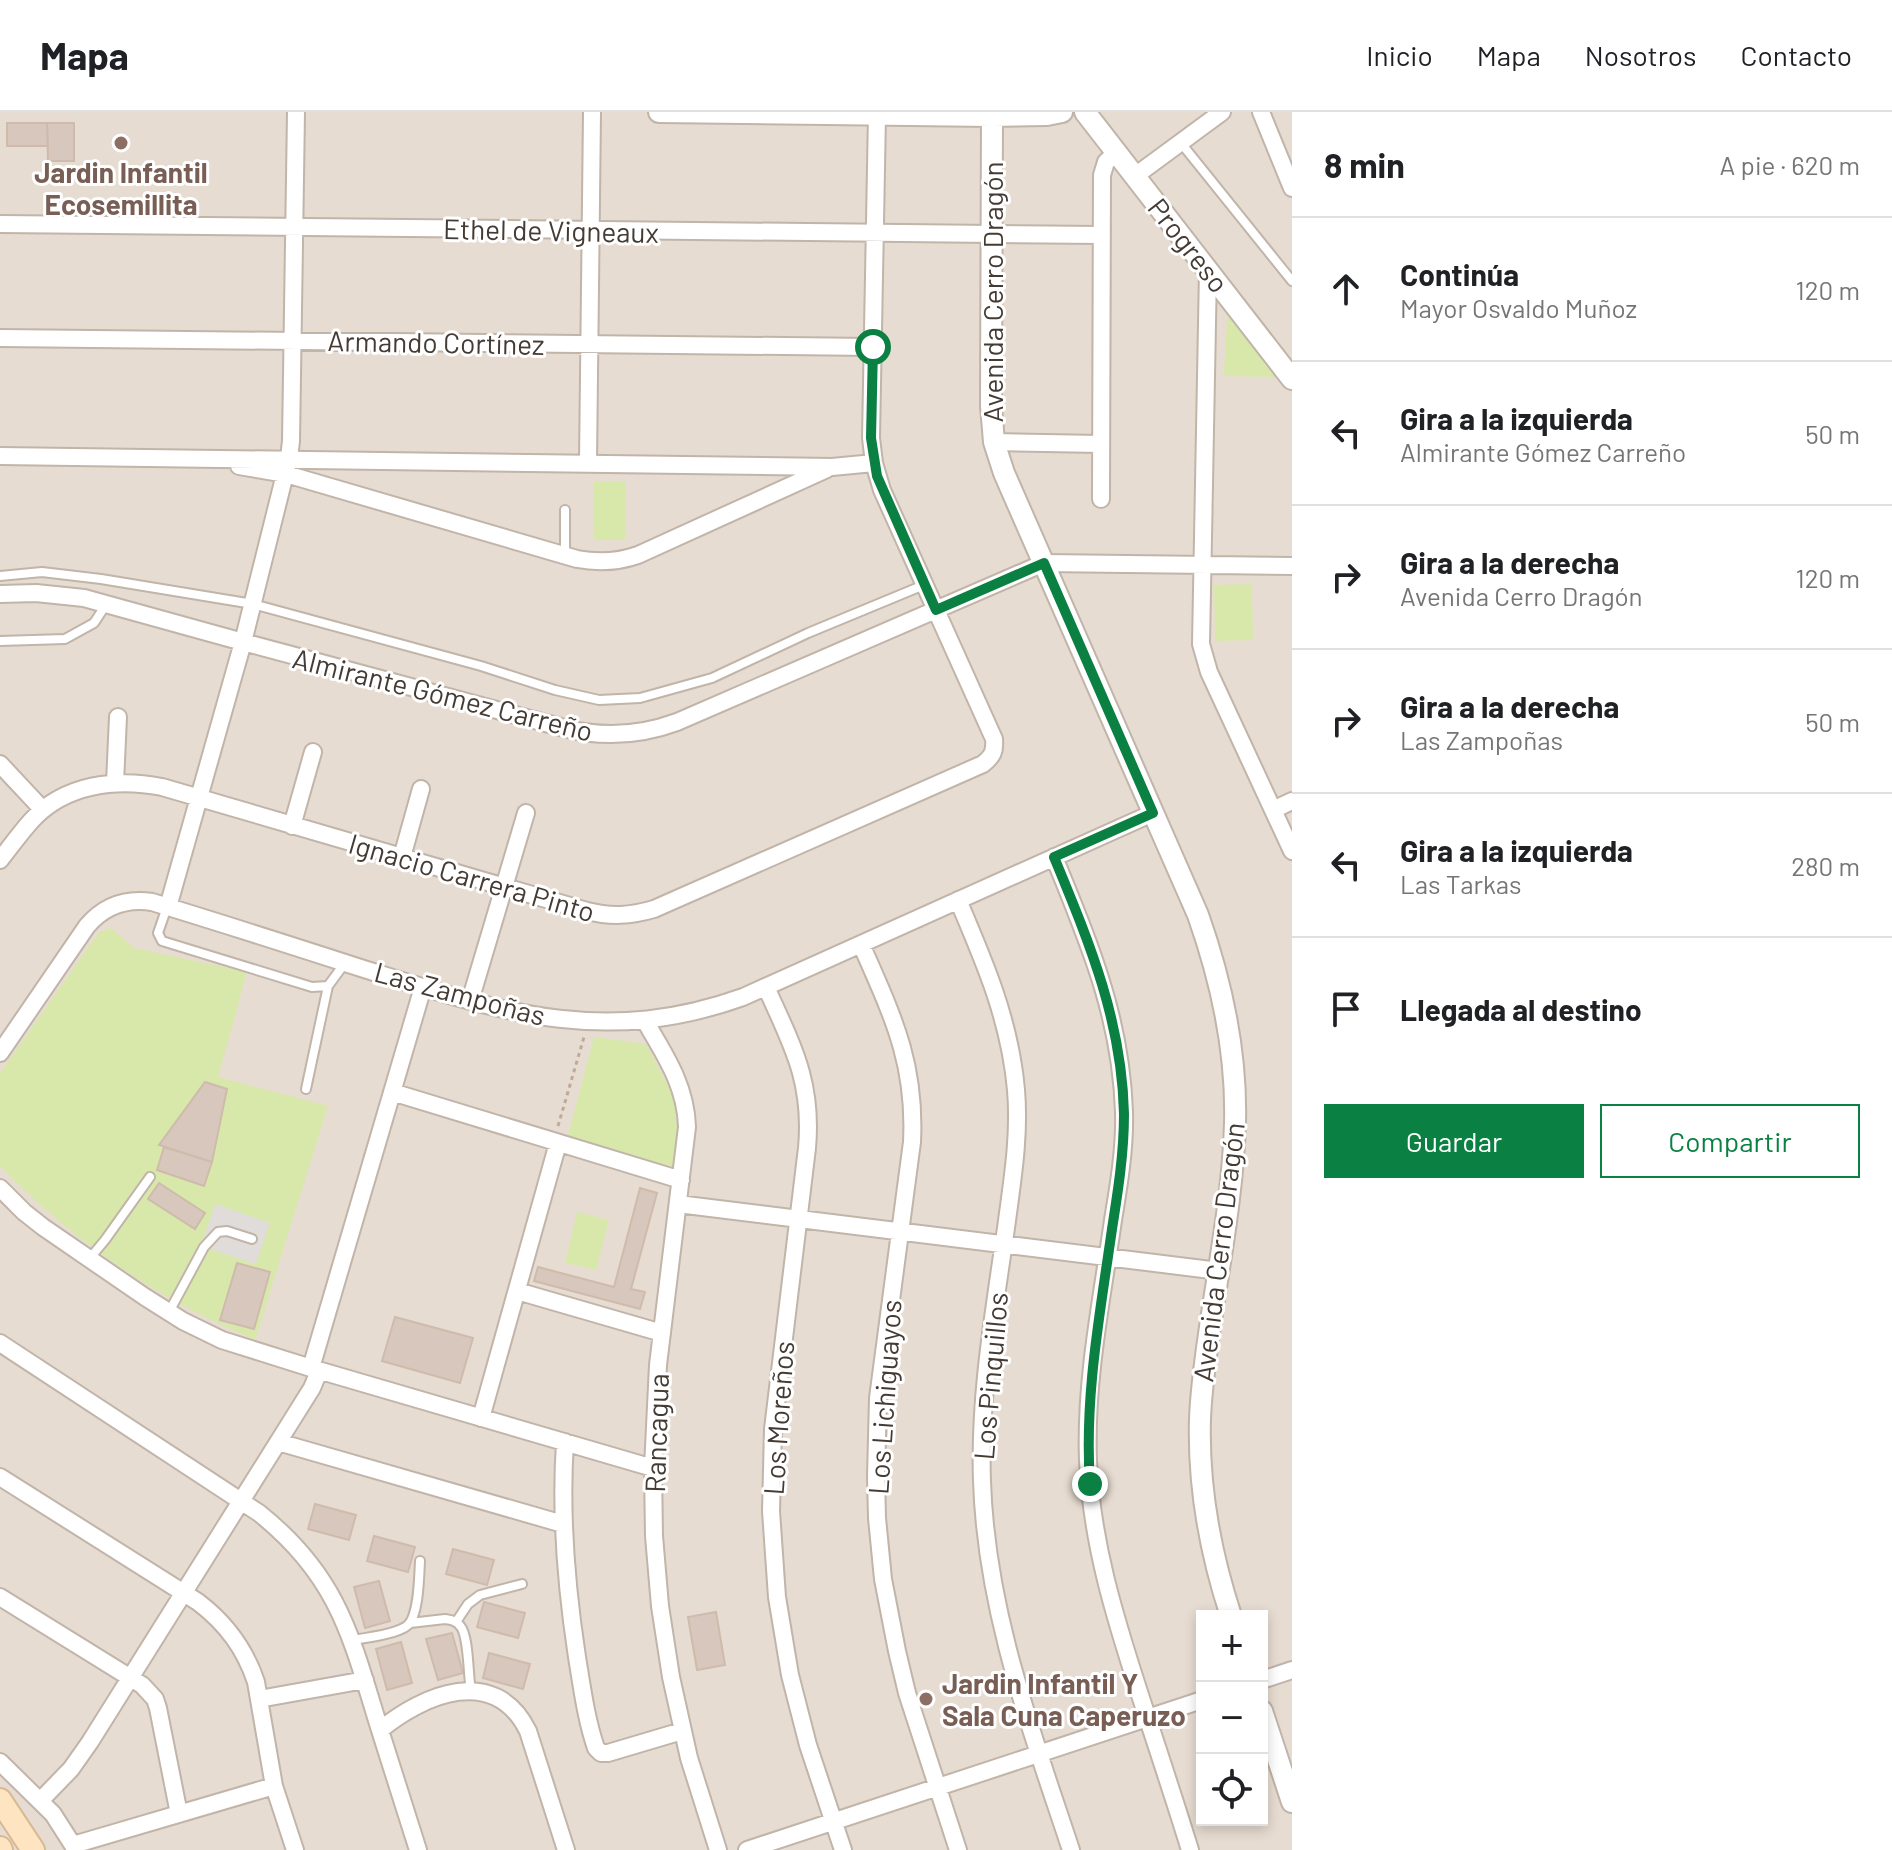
<!DOCTYPE html>
<html lang="es">
<head>
<meta charset="utf-8">
<style>
	body { margin:0; font-family:Barlow,sans-serif; background:#f6f6f6; color:#202124 }
	.controls { position:absolute; right:24px; bottom:24px; display:grid; overflow:hidden; border-radius:0px; box-shadow:0 4px 12px #0003 }
	.controls button { width:72px; height:72px; display:grid; place-items:center; padding:0; border:0; border-bottom:2px solid #e0e0e0; background:#fff; color:#202124; font:40px sans-serif }
	.stop { position:absolute; width:24px; height:24px; margin:-18px; border:6px solid #0b8043; border-radius:50%; background:#fff }
	.stop.end { background:#0b8043; border-color:#fff; box-shadow:0 2px 8px #0008 }
	.list { margin:0; padding:0; list-style:none }
	h2 { display:flex; justify-content:space-between; align-items:center; height:104px; margin:0; padding:0 32px; font-size:34px }
	h2 small { font-size:26px; font-weight:400; color:#757577 }
	.list li { display:grid; grid-template-columns:52px 1fr auto; gap:24px; align-items:center; box-sizing:border-box; height:144px; padding:0 32px; border-top:2px solid #e0e0e0 }
	.list b { display:block; font-size:30px; white-space:nowrap }
	.list p { margin:0; font-size:26px; white-space:nowrap; color:#757577 }
	.list em { font-size:26px; font-style:normal; color:#757577 }
	.actions { display:flex; gap:16px; padding:24px 32px }
	.actions a { flex:1; padding:18px 0; border:2px solid #0b8043; border-radius:0px; text-align:center; font-size:28px; color:#0b8043 }
	.actions .main { background:#0b8043; color:#fff }
	.icon { flex:none; width:44px; height:44px; fill:none; stroke:currentColor; stroke-width:2; stroke-linecap:round; stroke-linejoin:round }
	.map { position:relative; flex:none; width:1292px; height:1738px; overflow:hidden }
	header { display:flex; align-items:center; gap:48px; box-sizing:border-box; height:112px; padding:0 40px; background:#fff; border-bottom:2px solid #e0e0e0 }
	header strong { font-size:38px }
	nav { display:flex; gap:44px; margin-inline-start:auto; font-size:28px }
	main { display:flex }
	aside { flex:1; background:#fff }
	.map>svg:first-child { display:block }
	.residential { fill:#e7dcd1; fill-rule:evenodd }
	.green { fill:#d8e8ab }
	.parking { fill:#e0dcd9 }
	.building { fill:#d7c7bc; stroke:#cfbbac; stroke-width:2 }
	.lines { fill:none; stroke-linecap:round; stroke-linejoin:round }
	.service-casing { stroke:#c1b4a9; stroke-width:12 }
	.minor-casing { stroke:#c1b4a9; stroke-width:20 }
	.tertiary-casing { stroke:#c1b4a9; stroke-width:24 }
	.secondary-casing { stroke:#d7b994; stroke-width:26 }
	.path { stroke:#c0aa97; stroke-width:3; stroke-dasharray:4 4; stroke-linecap:butt }
	.service { stroke:#fff; stroke-width:8 }
	.minor { stroke:#fff; stroke-width:16 }
	.tertiary { stroke:#fff; stroke-width:20 }
	.secondary { stroke:#ffe4c1; stroke-width:22 }
	.route { stroke:#0b8043; stroke-width:10 }
	.education-dot { fill:#8d6e63; stroke:#fff; stroke-width:3 }
	.labels { text-anchor:middle; dominant-baseline:central; stroke-width:6; stroke-linejoin:round; paint-order:stroke }
	.education-label { font-size:28px; font-weight:bold; fill:#785e54; stroke:#fff }
	.street-label { font-size:28px; fill:#443b34; stroke:#fff }
</style>
</head>
<body>
<header>
<strong>Mapa</strong>
<nav><a>Inicio</a><a>Mapa</a><a>Nosotros</a><a>Contacto</a></nav>
</header>
<main>
<div class="map">
<svg width="1292" height="1738" viewBox="0 0 1292 1738">
	<rect width="100%" height="100%" fill="#f2ebe4"/>
	<!-- residential -->
	<path class="residential" d="M0 0H1292V1738H0ZM1202 1504H1262V1708H1202Z"/>
	<!-- green -->
	<path class="green" d="M1228 190 1282 265 1224 264Z
		M594 369H625V428H594Z
		M1252 472 1253 528 1215 529 1214 473Z
		M111 816 134 836 247 860 218 965 328 994 255 1228C231 1217 206 1206 182 1193 116 1157 53 1109 0 1054V961L99 820Z
		M594 925 646 932 674 985 678 1024 674 1055 567 1027Z
		M577 1100 609 1108 596 1158 565 1151Z"/>
	<!-- parking -->
	<path class="parking" d="M215 1092 270 1111 256 1152 201 1134Z"/>
	<!-- building -->
	<path class="building" d="M7 11H47L48 34H7Z
		M47 11H74V49H48Z
		M205 970 227 977 212 1050 159 1033Z
		M164 1035 212 1050 204 1074 157 1058Z
		M159 1071 205 1101 195 1117 148 1087Z
		M640 1076 657 1081 631 1177 645 1180 640 1197 534 1169 538 1155 614 1175Z
		M237 1151 270 1160 254 1217 220 1208Z
		M395 1205 473 1226 460 1271 382 1249Z
		M315 1392 356 1403 349 1428 308 1417Z
		M374 1424 415 1435 408 1460 367 1449Z
		M453 1437 494 1448 487 1473 446 1462Z
		M379 1469 390 1509 365 1516 354 1475Z
		M484 1490 525 1501 518 1526 477 1515Z
		M716 1500 725 1553 697 1558 688 1505Z
		M452 1521 463 1561 438 1568 426 1527Z
		M401 1530 412 1571 387 1578 376 1537Z
		M489 1541 530 1552 523 1577 483 1566Z"/>
	<g class="lines">
		<!-- service casing -->
		<g class="service-casing">
			<path id="service" d="M1181 31 1292 169
				M565 398V443
				M0 464 42 460 101 467 253 492 481 554 555 578 599 588 640 586 712 566 808 521 924 473
				M0 529 65 527 94 511 107 491
				M167 795 158 821 162 829 312 875 328 874 345 851
				M306 977 328 874
				M90 1146 105 1128 150 1065
				M169 1200 204 1135 218 1120 227 1119 252 1127
				M456 1510 468 1492 480 1483 522 1472
				M410 1511 445 1507C452 1508 457 1509 461 1515 469 1526 468 1564 471 1579
				M352 1528C366 1526 398 1522 408 1513 419 1502 419 1465 420 1449"/>
		</g>
		<!-- minor casing -->
		<g class="minor-casing">
			<path id="minor" d="M1261 0 1292 76
				M1135 64 1222 0
				M0 112 1102 123
				M1208 158 1201 532 1209 560 1292 739
				M0 226 873 235
				M994 330 1101 332
				M0 344 832 355 874 351
				M588 351 592 0
				M239 354 286 362 577 447C598 451 618 450 638 443L827 357
				M1101 387 1102 63 1106 50 1117 40
				M0 482 36 481 84 486 243 530 564 616C603 626 639 624 677 610L1044 451 1292 454
				M0 652 43 698
				M115 671 118 605
				M1273 698 1292 689
				M292 714 313 640
				M402 745 421 677
				M1054 745C1089 831 1121 905 1124 1000 1125 1036 1119 1072 1113 1108 1102 1187 1085 1267 1088 1348 1091 1429 1115 1506 1140 1583 1157 1635 1174 1686 1190 1738
				M0 748C11 734 21 720 32 708 65 672 116 666 162 675L587 799C611 805 630 804 654 797L983 652C993 644 995 639 994 627L882 378 874 351 871 326 877 2
				M958 788C985 851 1010 909 1016 978 1020 1025 1012 1070 1006 1116 994 1200 979 1284 982 1369 986 1498 1031 1617 1071 1738
				M168 795 243 530 289 346 291 329 296 0
				M861 832C892 903 916 950 912 1030L878 1286 876 1365 877 1406 883 1467 897 1539 907 1581 958 1738
				M766 875C792 933 813 969 807 1036L773 1317 771 1399 777 1485 790 1563 808 1633 843 1738
				M470 889 526 701
				M645 909C665 943 686 974 687 1015L658 1253 653 1356 654 1424 660 1494 671 1565 689 1646 718 1738
				M0 941 87 814C104 794 125 786 152 790 224 812 296 835 367 858 502 900 603 935 743 885L1153 701
				M392 980 681 1068
				M0 1076 24 1100 43 1115 145 1185 183 1209 222 1228 311 1256 653 1356
				M678 1092 1219 1159
				M517 1179 662 1221
				M0 1231 259 1401C338 1464 351 1524 379 1615 392 1656 405 1697 418 1738
				M311 1256 423 875
				M481 1306 558 1031
				M278 1330 563 1412
				M565 1330C560 1403 566 1473 577 1545 582 1575 586 1607 596 1636L601 1641H608L682 1619
				M0 1365 198 1490C227 1512 245 1537 256 1570L274 1674 295 1738
				M0 1485 142 1573 155 1587 158 1596 179 1702
				M1262 1568 1292 1558
				M259 1587 365 1568
				M380 1618C424 1582 495 1552 528 1619L566 1738
				M0 1650 53 1702 76 1738
				M40 1689 71 1657 90 1630 312 1276 319 1259
				M73 1733 274 1674
				M747 1738 1202 1588"/>
		</g>
		<!-- tertiary casing -->
		<g class="tertiary-casing">
			<path id="tertiary" d="M659 0 992 4 1047 3 1062 0
				M1085 0 1292 267
				M992 4 991 294 994 330 1004 361 1198 803C1222 871 1237 939 1235 1011 1233 1082 1219 1152 1209 1222 1205 1250 1201 1278 1200 1307 1198 1374 1210 1440 1231 1504
				M1262 1599 1292 1690"/>
		</g>
		<!-- secondary casing -->
		<g class="secondary-casing">
			<path id="secondary" d="M0 1688 33 1738
				M0 1736 1 1738"/>
		</g>
		<!-- path -->
		<path class="path" d="M558 1014 584 925"/>
		<!-- service -->
		<use href="#service" class="service"/>
		<!-- minor -->
		<use href="#minor" class="minor"/>
		<!-- tertiary -->
		<use href="#tertiary" class="tertiary"/>
		<!-- secondary -->
		<use href="#secondary" class="secondary"/>
	</g>
	<g class="lines">
		<!-- route -->
		<path class="route" d="M873 235 871 326 877 364 936 498 1044 451 1153 701 1054 745C1089 830 1122 908 1124 1002 1124 1041 1118 1079 1112 1117 1100 1202 1084 1285 1090 1372"/>
	</g>
	<!-- markers -->
	<g class="education-dot">
		<circle cx="121" cy="31" r="8"/>
		<circle cx="926" cy="1587" r="8"/>
	</g>
	<g class="labels">
		<!-- education labels -->
		<g class="education-label">
			<text x="121" y="60">Jardin Infantil<tspan x="121" dy="32">Ecosemillita</tspan></text>
			<text x="942" y="1571" text-anchor="start">Jardin Infantil Y<tspan x="942" dy="32">Sala Cuna Caperuzo</tspan></text>
		</g>
		<!-- street labels -->
		<g class="street-label">
			<text transform="translate(551 118) rotate(1)">Ethel de Vigneaux</text>
			<text transform="translate(1189 133) rotate(52)">Progreso</text>
			<text transform="translate(992 180) rotate(-90)">Avenida Cerro Dragón</text>
			<text transform="translate(436 230) rotate(1)">Armando Cortínez</text>
			<text transform="translate(443 582) rotate(14)">Almirante Gómez Carreño</text>
			<text transform="translate(472 765) rotate(16)">Ignacio Carrera Pinto</text>
			<text transform="translate(460 881) rotate(15)">Las Zampoñas</text>
			<text transform="translate(1218 1140) rotate(-83)">Avenida Cerro Dragón</text>
			<text transform="translate(990 1264) rotate(-85)">Los Pinquillos</text>
			<text transform="translate(884 1285) rotate(-86)">Los Lichiguayos</text>
			<text transform="translate(778 1306) rotate(-86)">Los Moreños</text>
			<text transform="translate(656 1321) rotate(-88)">Rancagua</text>
		</g>
	</g>
</svg>
<div class="controls">
<button>+</button>
<button>−</button>
<button><svg class="icon" aria-label="locate" viewBox="0 0 24 24"><circle cx="12" cy="12" r="6"/><path d="M12 2v4M12 18v4M2 12h4M18 12h4"/></svg></button>
</div>
<div class="stop" style="left:873px;top:235px"></div>
<div class="stop end" style="left:1090px;top:1372px"></div>
</div>
<aside>
<h2>8 min<small>A pie · 620 m</small></h2>
<ul class="list">
<li><svg class="icon" aria-label="ahead" viewBox="0 0 24 24"><path d="M12 20V5M6 11l6-6 6 6"/></svg><div><b>Continúa</b><p>Mayor Osvaldo Muñoz</p></div><em>120 m</em></li>
<li><svg class="icon" aria-label="left" viewBox="0 0 24 24"><path d="M17 20v-9H6M10 6l-5 5 5 5"/></svg><div><b>Gira a la izquierda</b><p>Almirante Gómez Carreño</p></div><em>50 m</em></li>
<li><svg class="icon" aria-label="right" viewBox="0 0 24 24"><path d="M7 20v-9h11M14 6l5 5-5 5"/></svg><div><b>Gira a la derecha</b><p>Avenida Cerro Dragón</p></div><em>120 m</em></li>
<li><svg class="icon" aria-label="right" viewBox="0 0 24 24"><path d="M7 20v-9h11M14 6l5 5-5 5"/></svg><div><b>Gira a la derecha</b><p>Las Zampoñas</p></div><em>50 m</em></li>
<li><svg class="icon" aria-label="left" viewBox="0 0 24 24"><path d="M17 20v-9H6M10 6l-5 5 5 5"/></svg><div><b>Gira a la izquierda</b><p>Las Tarkas</p></div><em>280 m</em></li>
<li><svg class="icon" aria-label="arrive" viewBox="0 0 24 24"><path d="M6 21V4h12l-3 4 3 4H6"/></svg><div><b>Llegada al destino</b></div></li>
</ul>
<div class="actions"><a class="main">Guardar</a><a>Compartir</a></div>
</aside>
</main>
</body>
</html>
